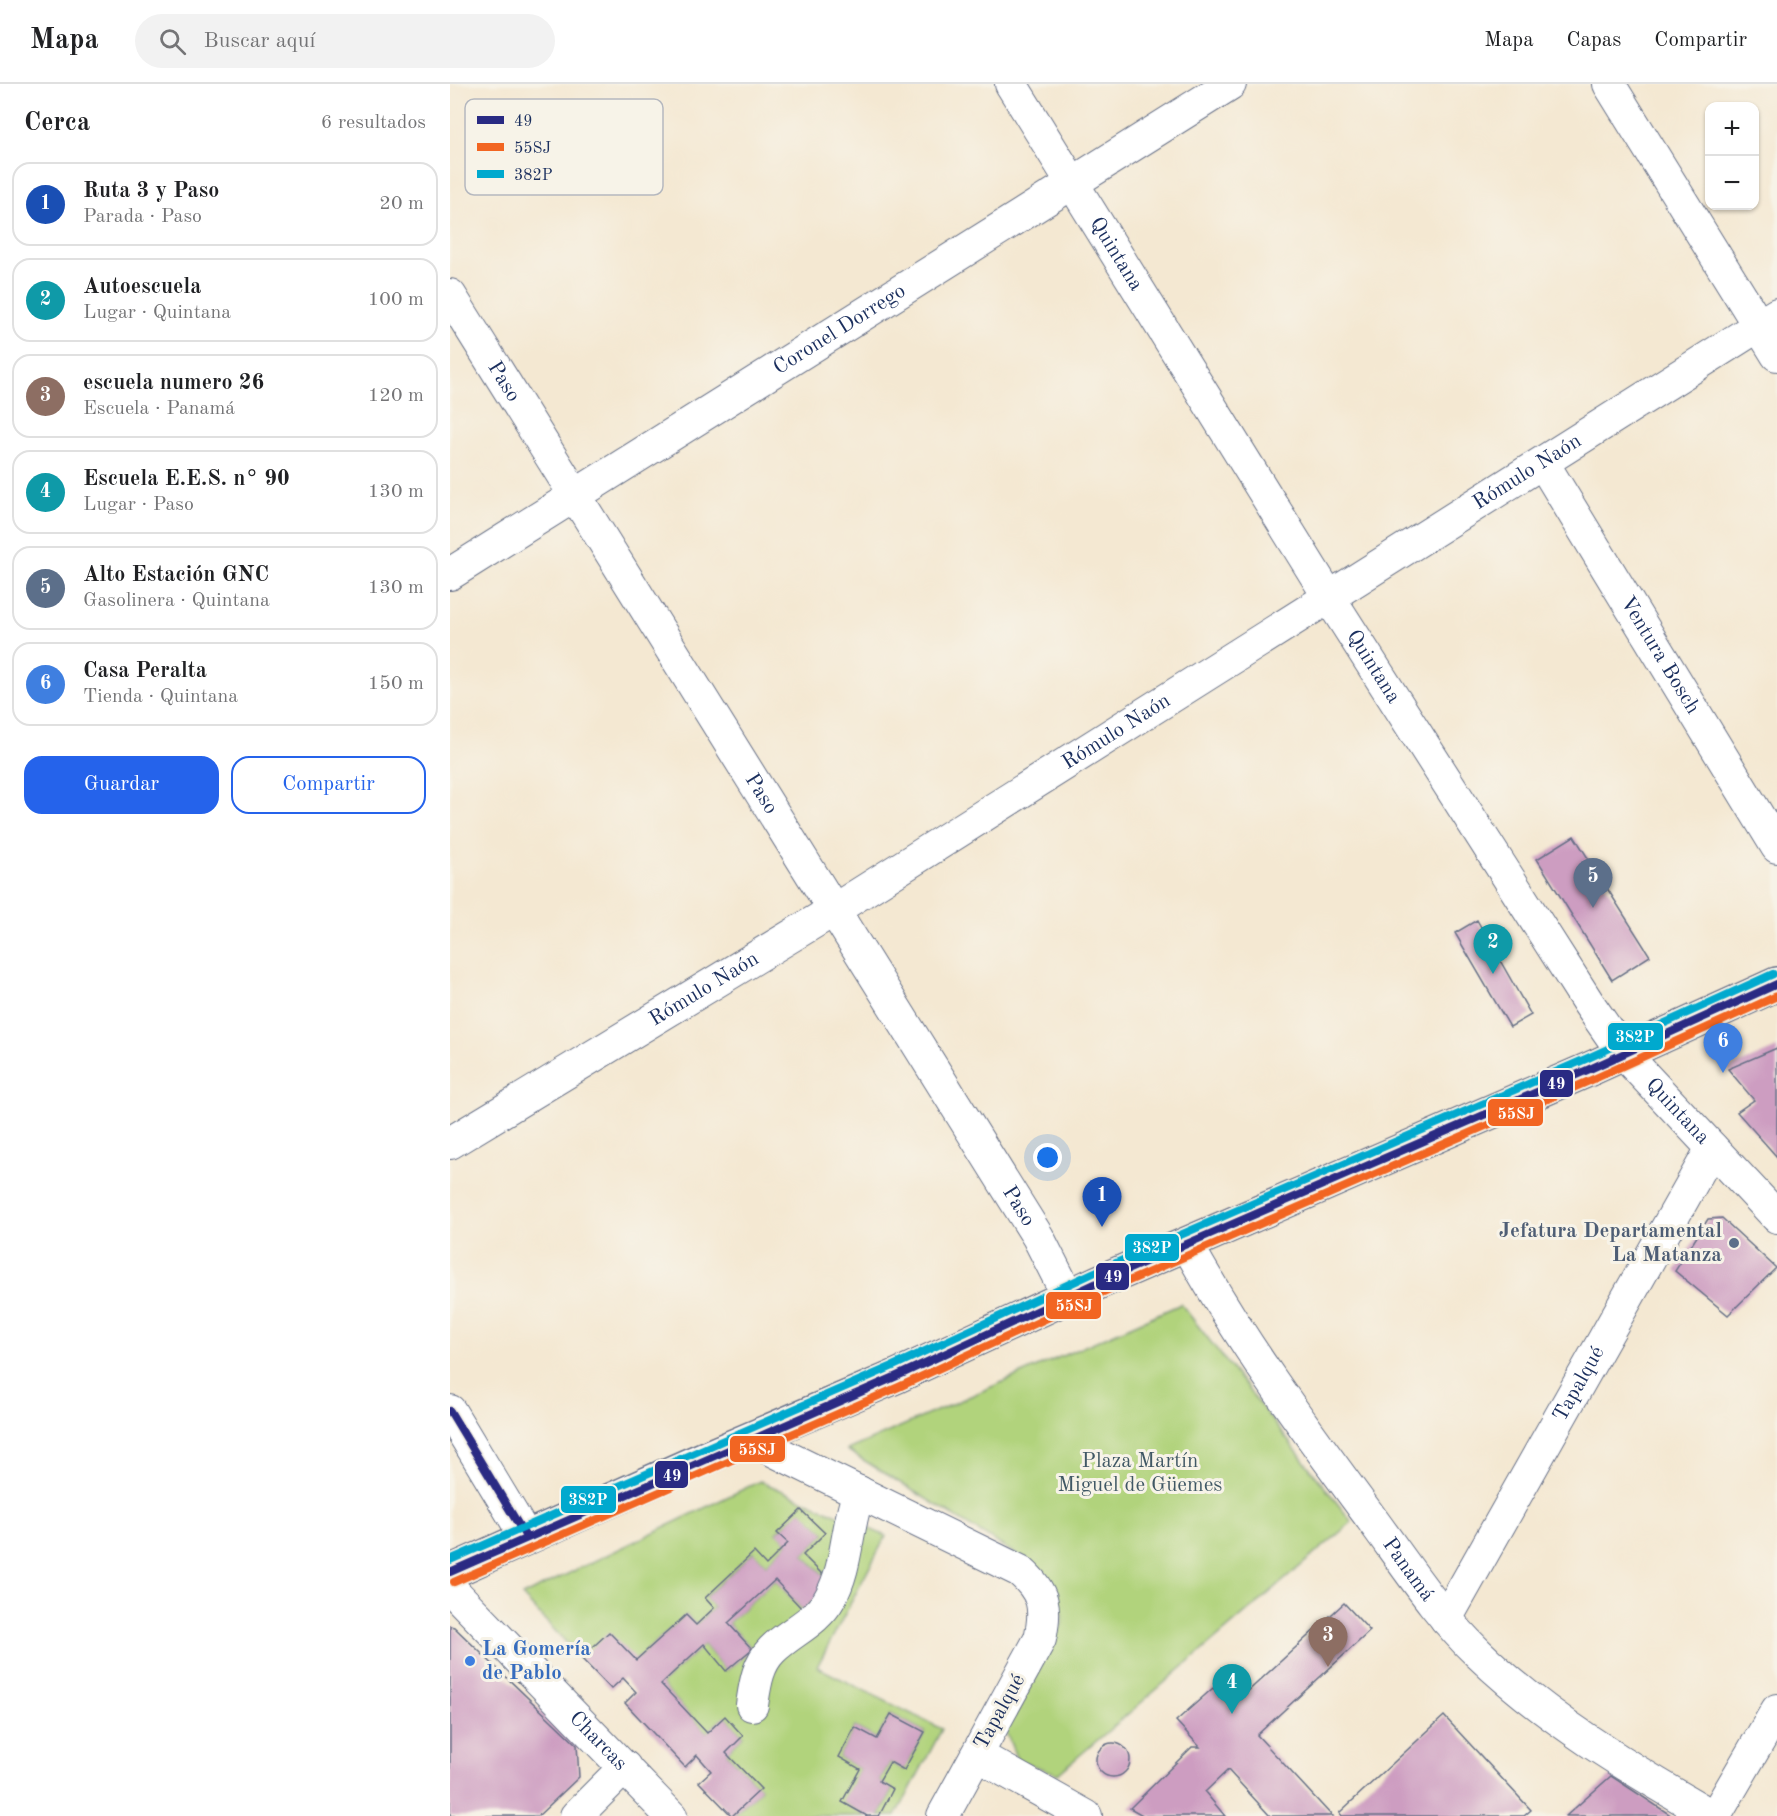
<!DOCTYPE html>
<html lang="es">
<head>
<meta charset="utf-8">
<style>
	body { margin:0; font-family:"Old Standard TT",serif; background:#f2f2f2; color:#202124 }
	.controls { position:absolute; right:18px; top:18px; display:grid; overflow:hidden; border-radius:12px; box-shadow:0 2px 4px #0004 }
	.controls button { width:54px; height:54px; display:grid; place-items:center; padding:0; border:0; border-bottom:2px solid #e0e0e0; background:#fff; color:#202124; font:30px sans-serif }
	.you { position:absolute; left:598px; top:1074px; width:21px; height:21px; margin:-15px; border:4px solid #fff; border-radius:50%; background:#1a73e8; box-shadow:0 0 0 9px #1a73e833 }
	.badge { display:grid; place-items:center; width:39px; height:39px; border-radius:50%; background:#2563eb; color:#fff; font-size:20px; font-weight:700 }
	.pin { position:absolute; translate:-50% -50px; filter:drop-shadow(0 2px 3px #0008) }
	.pin::after { content:''; position:absolute; top:32px; width:21px; height:18px; background:inherit; clip-path:polygon(0 0,100% 0,50% 100%) }
	.list { margin:0; padding:0; list-style:none }
	h2 { display:flex; justify-content:space-between; align-items:center; height:78px; margin:0; padding:0 24px; font-size:26px }
	h2 small { font-size:20px; font-weight:400; color:#757577 }
	.list li { display:grid; grid-template-columns:39px 1fr auto; gap:18px; align-items:center; box-sizing:border-box; height:84px; margin:0 12px 12px; padding:0 12px; border:2px solid #e0e0e0; border-radius:18px }
	.list b { display:block; font-size:22px; white-space:nowrap }
	.list p { margin:0; font-size:20px; white-space:nowrap; color:#757577 }
	.list em { font-size:20px; font-style:normal; color:#757577 }
	.actions { display:flex; gap:12px; padding:18px 24px }
	.actions a { flex:1; padding:14px 0; border:2px solid #2563eb; border-radius:18px; text-align:center; font-size:21px; color:#2563eb }
	.actions .main { background:#2563eb; color:#fff }
	.icon { flex:none; width:33px; height:33px; fill:none; stroke:currentColor; stroke-width:2; stroke-linecap:round; stroke-linejoin:round }
	.map { position:relative; flex:none; width:1327px; height:1732px; overflow:hidden }
	header { display:flex; align-items:center; gap:36px; box-sizing:border-box; height:84px; padding:0 30px; background:#fff; border-bottom:2px solid #e0e0e0 }
	header strong { font-size:28px }
	nav { display:flex; gap:33px; margin-inline-start:auto; font-size:21px }
	.search { width:420px; height:54px; background:#f2f2f2; display:flex; align-items:center; gap:15px; box-sizing:border-box; padding:0 21px; border-radius:33px; color:#757577; font-size:22px }
	main { display:flex }
	aside { flex:1; background:#fff }
	.map>svg:first-child { display:block }
	.green { fill:#b1d37b; stroke:#66816c; stroke-width:1.5 }
	.building { fill:#cd9dc1 }
	.lines { fill:none; stroke-linecap:round; stroke-linejoin:round }
	.minor-casing { stroke:#677087; stroke-width:34 }
	.highway-casing { stroke:#677087; stroke-width:36 }
	.minor { stroke:#fff; stroke-width:32 }
	.highway { stroke:#fff; stroke-width:33 }
	.bus-1-casing { stroke:#f7f3e8; stroke-width:12 }
	.bus-2-casing { stroke:#f7f3e8; stroke-width:12 }
	.bus-3-casing { stroke:#f7f3e8; stroke-width:12 }
	.bus-1 { stroke:#292a83; stroke-width:8 }
	.bus-2 { stroke:#f26522; stroke-width:8 }
	.bus-3 { stroke:#00a9ce; stroke-width:8 }
	.service-dot { fill:#5c6f8a; stroke:#f7f3e8; stroke-width:2 }
	.shop-dot { fill:#3f7fe0; stroke:#f7f3e8; stroke-width:2 }
	.labels { text-anchor:middle; dominant-baseline:central; stroke-width:6; stroke-linejoin:round; paint-order:stroke }
	.street-label { font-size:21px; fill:#1b2f5e; stroke:#f7f3e8 }
	.service-label { font-size:21px; font-weight:bold; fill:#4e5e75; stroke:#f7f3e8; text-anchor:end }
	.park-label { font-size:21px; fill:#405865; stroke:#f7f3e8 }
	.shop-label { font-size:21px; font-weight:bold; fill:#366cbe; stroke:#f7f3e8; text-anchor:start }
	.key { fill:#f7f3e8; stroke:#b5b8bf; stroke-width:1.5 }
	.key-label { font-size:16px; fill:#1b2f5e }
	.line-badge { stroke:#f7f3e8; stroke-width:2 }
	.badge-label { font-size:16px; text-anchor:middle; font-weight:bold; fill:#fff }
</style>
</head>
<body>
<header>
<strong>Mapa</strong>
<div class="search"><svg class="icon" aria-label="search" viewBox="0 0 24 24"><circle cx="10" cy="10" r="6"/><path d="M15 15l6 6"/></svg>Buscar aquí</div>
<nav><a>Mapa</a><a>Capas</a><a>Compartir</a></nav>
</header>
<main>
<aside>
<h2>Cerca<small>6 resultados</small></h2>
<ul class="list">
<li><span class="badge" style="background:#1a4fb4">1</span><div><b>Ruta 3 y Paso</b><p>Parada · Paso</p></div><em>20 m</em></li>
<li><span class="badge" style="background:#0f9aa8">2</span><div><b>Autoescuela</b><p>Lugar · Quintana</p></div><em>100 m</em></li>
<li><span class="badge" style="background:#8d6e63">3</span><div><b>escuela numero 26</b><p>Escuela · Panamá</p></div><em>120 m</em></li>
<li><span class="badge" style="background:#0f9aa8">4</span><div><b>Escuela E.E.S. n° 90</b><p>Lugar · Paso</p></div><em>130 m</em></li>
<li><span class="badge" style="background:#5c6f8a">5</span><div><b>Alto Estación GNC</b><p>Gasolinera · Quintana</p></div><em>130 m</em></li>
<li><span class="badge" style="background:#3f7fe0">6</span><div><b>Casa Peralta</b><p>Tienda · Quintana</p></div><em>150 m</em></li>
</ul>
<div class="actions"><a class="main">Guardar</a><a>Compartir</a></div>
</aside>
<div class="map">
<svg width="1327" height="1732" viewBox="0 0 1327 1732">
	<rect width="100%" height="100%" fill="#f7f3e8"/>
	<filter id="ink" filterUnits="userSpaceOnUse"><feTurbulence type="fractalNoise" baseFrequency=".0167" numOctaves="2"/><feDisplacementMap in="SourceGraphic" scale="12" xChannelSelector="R" yChannelSelector="G"/><feConvolveMatrix kernelMatrix="1 2 1 2 8 2 1 2 1" color-interpolation-filters="sRGB"/></filter>
	<filter id="wash" filterUnits="userSpaceOnUse"><feTurbulence type="fractalNoise" baseFrequency=".008" numOctaves="4" result="noise"/><feDisplacementMap in="SourceGraphic" scale="24" xChannelSelector="R" yChannelSelector="G"/><feGaussianBlur stdDeviation="1.35" result="paint"/><feColorMatrix in="noise" values="0 0 0 0 0 0 0 0 0 0 0 0 0 0 0 0 0 1.4 0 .05"/><feComposite in="paint" operator="in"/></filter>
	<g filter="url(#wash)">
		<rect width="100%" height="100%" fill="#f4e8d2"/>
		<!-- green -->
		<path class="green" d="M731 1220 902 1438 608 1690 567 1676 556 1648 558 1634 612 1540C613 1515 608 1499 588 1484L397 1366Z
			M310 1397 436 1452 367 1583 492 1645 446 1732H429L443 1706 429 1697 440 1678 454 1686 475 1648 441 1630 427 1655 405 1643 389 1673 410 1685 393 1718 417 1732H282L311 1705 276 1669 293 1652 275 1632 257 1649 211 1600 254 1560 276 1587 302 1565 278 1539 325 1496 353 1526 382 1499 353 1471 375 1449 351 1427 327 1448 338 1459 316 1481 304 1468 255 1513 264 1524 246 1541 236 1531 186 1576 131 1574 72 1512Z"/>
		<g id="blocks">
			<!-- building -->
			<path class="building" d="M1124 752 1200 872 1162 896 1087 775Z
				M1027 836 1081 931 1060 943 1005 849Z
				M1327 964V1073L1287 1028 1304 1016 1278 985Z
				M1272 1134 1326 1184 1278 1231 1225 1187 1258 1135Z
				M351 1426 375 1449 353 1471 382 1500 353 1526 325 1496 278 1539 302 1565 276 1587 254 1560 211 1600 257 1649 275 1632 293 1652 276 1669 311 1705 282 1732 249 1698 261 1687 247 1671 235 1683 175 1619 186 1608 173 1594 161 1605 131 1574 159 1548 186 1576 236 1531 246 1541 264 1524 255 1514 304 1468 316 1481 338 1459 327 1449Z
				M894 1519 920 1547 807 1651 882 1732H820L778 1686 755 1708 775 1732H694L680 1724 742 1663H750L726 1637 763 1604 781 1623Z
				M0 1542 4 1543 127 1661 129 1693 88 1732H0Z
				M441 1630 475 1648 454 1686 440 1678 429 1697 443 1705 429 1732H417L392 1718 410 1685 389 1673 405 1643 427 1655Z
				M994 1632 1081 1726 1074 1732H891L889 1729Z
				M646 1676a17 17 0 1 1 34 0a17 17 0 1 1-34 0Z
				M1161 1692 1222 1732H1116Z"/>
		</g>
	</g>
	<g filter="url(#ink)">
		<use href="#blocks" fill-opacity="0" stroke="#677087" stroke-width="1.5"/>
		<g class="lines">
			<!-- minor casing -->
			<g class="minor-casing">
				<g id="minor">
					<path id="s1" d="M561 0 879 513 1139 920 1173 969 1327 1133"/>
					<path d="M1159 0 1327 271"/>
					<path id="s2" d="M0 211 588 1153 618 1212"/>
					<path id="s3" d="M1093 379 1327 763"/>
					<path id="s4" d="M0 490 780 0"/>
					<path id="s5" d="M0 1059 384 826 1327 230"/>
					<path id="s6" d="M737 1160C789 1256 856 1346 921 1434 955 1480 987 1530 1028 1569 1096 1635 1181 1685 1262 1732"/>
					<path d="M0 1327 76 1453"/>
					<path d="M302 1356 570 1487C594 1508 597 1523 590 1555L493 1732"/>
					<path id="s7" d="M0 1504 221 1732"/>
					<path id="s8" d="M996 1535 1262 1064"/>
					<path d="M302 1621C305 1602 307 1581 322 1566 340 1548 367 1538 380 1514 398 1483 396 1442 409 1408"/>
					<path d="M527 1671 636 1732"/>
					<path d="M126 1732 175 1683"/>
					<path d="M1265 1732 1327 1626"/>
				</g>
			</g>
			<!-- highway casing -->
			<g class="highway-casing">
				<path id="highway" d="M0 1488 237 1382 447 1292 647 1199 1142 984 1327 900"/>
			</g>
			<!-- minor -->
			<use href="#minor" class="minor"/>
			<!-- highway -->
			<use href="#highway" class="highway"/>
			<!-- bus-1 casing -->
			<g class="bus-1-casing">
				<path id="bus-1" d="M0 1327 76 1453
					M0 1488 447 1292 647 1199 1142 984 1327 900"/>
			</g>
			<!-- bus-2 casing -->
			<g class="bus-2-casing">
				<path id="bus-2" d="M4 1498 451 1302 651 1209 1146 994 1327 912"/>
			</g>
			<!-- bus-3 casing -->
			<g class="bus-3-casing">
				<path id="bus-3" d="M0 1476 443 1282 643 1189 1138 974 1323 890"/>
			</g>
			<!-- bus-1 -->
			<use href="#bus-1" class="bus-1"/>
			<!-- bus-2 -->
			<use href="#bus-2" class="bus-2"/>
			<!-- bus-3 -->
			<use href="#bus-3" class="bus-3"/>
		</g>
	</g>
	<!-- markers -->
	<circle class="service-dot" cx="1284" cy="1159" r="6"/>
	<circle class="shop-dot" cx="20" cy="1577" r="6"/>
	<g class="labels">
		<!-- street labels -->
		<g class="street-label">
			<text stroke="none"><textPath href="#s1" startOffset="200">Quintana</textPath></text>
			<text stroke="none"><textPath href="#s4" startOffset="460">Coronel Dorrego</textPath></text>
			<text stroke="none"><textPath href="#s2" startOffset="102">Paso</textPath></text>
			<text stroke="none"><textPath href="#s5" startOffset="1269">Rómulo Naón</textPath></text>
			<text stroke="none"><textPath href="#s3" startOffset="225">Ventura Bosch</textPath></text>
			<text stroke="none"><textPath href="#s1" startOffset="686">Quintana</textPath></text>
			<text stroke="none"><textPath href="#s5" startOffset="783">Rómulo Naón</textPath></text>
			<text stroke="none"><textPath href="#s2" startOffset="588">Paso</textPath></text>
			<text stroke="none"><textPath href="#s5" startOffset="297">Rómulo Naón</textPath></text>
			<text stroke="none"><textPath href="#s1" startOffset="1226">Quintana</textPath></text>
			<text stroke="none"><textPath href="#s2" startOffset="1074">Paso</textPath></text>
			<text stroke="none"><textPath href="#s8" startOffset="270">Tapalqué</textPath></text>
			<text stroke="none"><textPath href="#s6" startOffset="394">Panamá</textPath></text>
			<text transform="translate(550 1628) rotate(-61)">Tapalqué</text>
			<text stroke="none"><textPath href="#s7" startOffset="213">Charcas</textPath></text>
		</g>
		<!-- service labels -->
		<g class="service-label">
			<text x="1272" y="1147">Jefatura Departamental<tspan x="1272" dy="24">La Matanza</tspan></text>
		</g>
		<!-- park labels -->
		<g class="park-label">
			<text x="690" y="1377">Plaza Martín<tspan x="690" dy="24">Miguel de Güemes</tspan></text>
		</g>
		<!-- shop labels -->
		<g class="shop-label">
			<text x="32" y="1565">La Gomería<tspan x="32" dy="24">de Pablo</tspan></text>
		</g>
	</g>
	<!-- legend -->
	<rect x="15" y="15" width="198" height="96" rx="9" class="key"/>
	<rect x="27" y="32" width="27" height="8" fill="#292a83"/>
	<rect x="27" y="59" width="27" height="8" fill="#f26522"/>
	<rect x="27" y="86" width="27" height="8" fill="#00a9ce"/>
	<g class="key-label">
		<text x="64" y="42">49</text>
		<text x="64" y="69">55SJ</text>
		<text x="64" y="96">382P</text>
	</g>
	<g class="line-badge">
		<rect x="1157" y="938" width="57" height="29" rx="6" fill="#00a9ce"/>
		<rect x="1089" y="985" width="35" height="29" rx="6" fill="#292a83"/>
		<rect x="1037" y="1014" width="57" height="29" rx="6" fill="#f26522"/>
		<rect x="674" y="1149" width="56" height="29" rx="6" fill="#00a9ce"/>
		<rect x="645" y="1178" width="35" height="29" rx="6" fill="#292a83"/>
		<rect x="595" y="1207" width="57" height="29" rx="6" fill="#f26522"/>
		<rect x="279" y="1351" width="57" height="28" rx="6" fill="#f26522"/>
		<rect x="204" y="1376" width="35" height="29" rx="6" fill="#292a83"/>
		<rect x="110" y="1401" width="57" height="29" rx="6" fill="#00a9ce"/>
	</g>
	<g class="badge-label">
		<text x="1185" y="958">382P</text>
		<text x="1106" y="1005">49</text>
		<text x="1066" y="1035">55SJ</text>
		<text x="702" y="1169">382P</text>
		<text x="663" y="1198">49</text>
		<text x="624" y="1227">55SJ</text>
		<text x="307" y="1371">55SJ</text>
		<text x="222" y="1397">49</text>
		<text x="138" y="1421">382P</text>
	</g>
</svg>
<div class="controls">
<button>+</button>
<button>−</button>
</div>
<div class="you"></div>
<div class="pin badge" style="left:652px;top:1143px;background:#1a4fb4">1</div>
<div class="pin badge" style="left:1043px;top:890px;background:#0f9aa8">2</div>
<div class="pin badge" style="left:878px;top:1583px;background:#8d6e63">3</div>
<div class="pin badge" style="left:782px;top:1630px;background:#0f9aa8">4</div>
<div class="pin badge" style="left:1143px;top:824px;background:#5c6f8a">5</div>
<div class="pin badge" style="left:1273px;top:989px;background:#3f7fe0">6</div>
</div>
</main>
</body>
</html>
